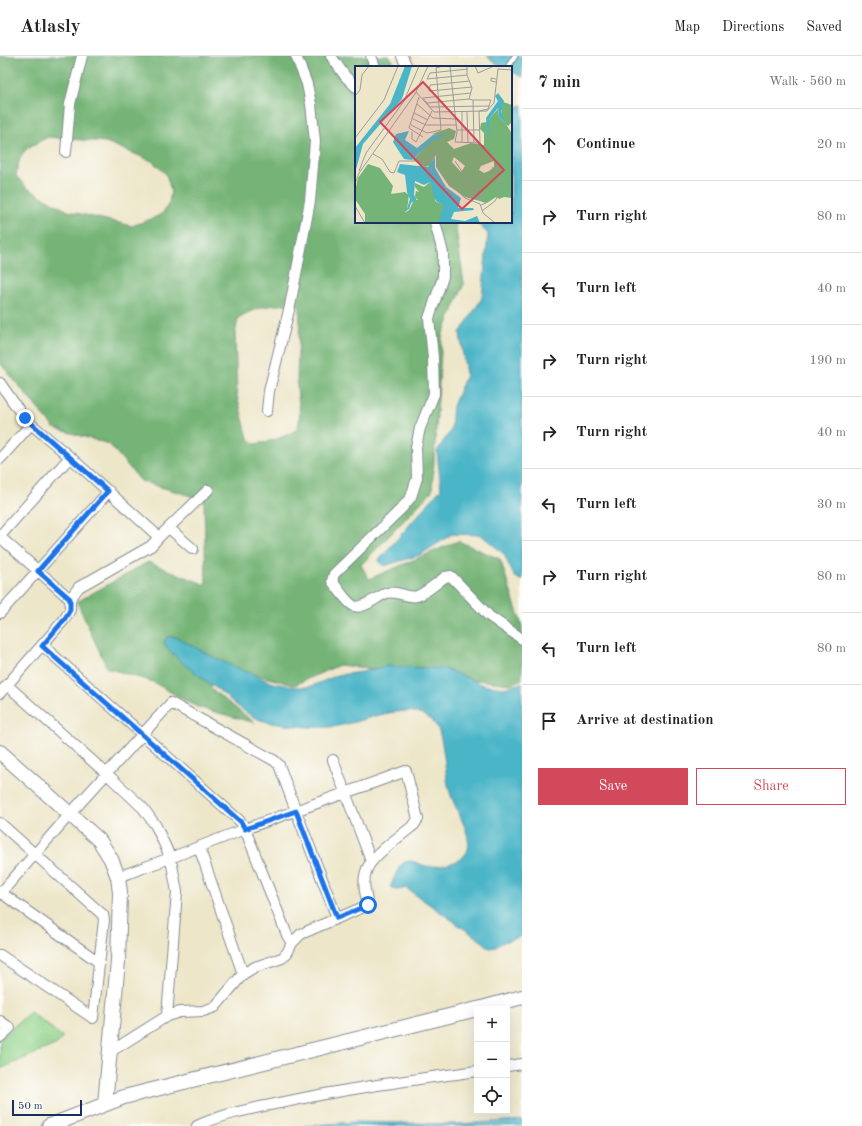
<!DOCTYPE html>
<html lang="en">
<head>
<meta charset="utf-8">
<style>
	body { margin:0; font-family:"Old Standard TT",serif; background:#f6f6f6; color:#222 }
	.controls { position:absolute; right:12px; bottom:12px; display:grid; overflow:hidden; border-radius:0px; box-shadow:0 4px 16px #0002 }
	.controls button { width:36px; height:36px; display:grid; place-items:center; padding:0; border:0; border-bottom:1px solid #e0e0e0; background:#fff; color:#222; font:20px sans-serif }
	.scale { position:absolute; left:12px; bottom:10px; width:70px; box-sizing:border-box; padding-left:4px; border:2px solid #1b2f5e; border-top:0; font-size:11px; line-height:14px; white-space:nowrap; color:#1b2f5e; -webkit-text-stroke:3px #fdfcf7; paint-order:stroke }
	.stop { position:absolute; width:12px; height:12px; margin:-9px; border:3px solid #1a73e8; border-radius:50%; background:#fff }
	.stop.end { background:#1a73e8; border-color:#fff; box-shadow:0 1px 4px #0008 }
	.list { margin:0; padding:0; list-style:none }
	h2 { display:flex; justify-content:space-between; align-items:center; height:52px; margin:0; padding:0 16px; font-size:17px }
	h2 small { font-size:13px; font-weight:400; color:#767676 }
	.list li { display:grid; grid-template-columns:26px 1fr auto; gap:12px; align-items:center; box-sizing:border-box; height:72px; padding:0 16px; border-top:1px solid #e0e0e0 }
	.list b { display:block; font-size:15px; white-space:nowrap }
	.list em { font-size:13px; font-style:normal; color:#767676 }
	.actions { display:flex; gap:8px; padding:12px 16px }
	.actions a { flex:1; padding:9px 0; border:1px solid #d1495b; border-radius:0px; text-align:center; font-size:14px; color:#d1495b }
	.actions .main { background:#d1495b; color:#fff }
	.icon { flex:none; width:22px; height:22px; fill:none; stroke:currentColor; stroke-width:2; stroke-linecap:round; stroke-linejoin:round }
	.map { position:relative; flex:none; width:522px; height:1070px; overflow:hidden }
	header { display:flex; align-items:center; gap:24px; box-sizing:border-box; height:56px; padding:0 20px; background:#fff; border-bottom:1px solid #e0e0e0 }
	header strong { font-size:19px }
	nav { display:flex; gap:22px; margin-inline-start:auto; font-size:14px }
	main { display:flex }
	aside { flex:1; background:#fff }
	.map>svg:first-child { display:block }
	.green { fill:#90d28a; stroke:#568074 }
	.forest { fill:#74b476; stroke:#48726a; fill-rule:evenodd }
	.water { fill:#4bb5c8; stroke:#337293 }
	.lines { fill:none; stroke-linecap:round; stroke-linejoin:round }
	.lane-casing { stroke:#848a94; stroke-width:7 }
	.street-casing { stroke:#848a94; stroke-width:12 }
	.secondary-casing { stroke:#848a94; stroke-width:16 }
	.lane { stroke:#fff; stroke-width:5 }
	.street { stroke:#fff; stroke-width:10 }
	.secondary { stroke:#fff; stroke-width:14 }
	.route { stroke:#1a73e8; stroke-width:5 }
	.inset-road { fill:none; stroke:#999d9e; stroke-width:1 }
	.view { fill:#d1495b; fill-opacity:0.15; stroke:#d1495b; stroke-width:2 }
	.inset-edge { fill:none; stroke:#1b2f5e; stroke-width:2 }
</style>
</head>
<body>
<header>
<strong>Atlasly</strong>
<nav><a>Map</a><a>Directions</a><a>Saved</a></nav>
</header>
<main>
<div class="map">
<svg width="522" height="1070" viewBox="0 0 522 1070">
	<rect width="100%" height="100%" fill="#fdfcf7"/>
	<filter id="ink" filterUnits="userSpaceOnUse"><feTurbulence type="fractalNoise" baseFrequency=".025" numOctaves="2"/><feDisplacementMap in="SourceGraphic" scale="8" xChannelSelector="R" yChannelSelector="G"/><feConvolveMatrix kernelMatrix="1 2 1 2 8 2 1 2 1" color-interpolation-filters="sRGB"/></filter>
	<filter id="wash" filterUnits="userSpaceOnUse"><feTurbulence type="fractalNoise" baseFrequency=".012" numOctaves="4" result="noise"/><feDisplacementMap in="SourceGraphic" scale="16" xChannelSelector="R" yChannelSelector="G"/><feGaussianBlur stdDeviation="0.9" result="paint"/><feColorMatrix in="noise" values="0 0 0 0 0 0 0 0 0 0 0 0 0 0 0 0 0 1.4 0 .05"/><feComposite in="paint" operator="in"/></filter>
	<g filter="url(#wash)">
		<rect width="100%" height="100%" fill="#ede6c9"/>
		<!-- green -->
		<path class="green" d="M30 956 63 981 57 988 0 1013V983Z"/>
		<!-- forest -->
		<path class="forest" d="M0 0H390L396 11H356V166H455L464 228 442 280 432 435 361 509 369 523 458 485 500 503 522 570V623L512 628 339 609 294 629 209 606 211 633 255 667 197 651 153 626 107 612 77 546 148 506 206 529 204 444 141 425 109 388 54 372 0 307ZM48 81 106 86 152 105 166 118 171 135 169 147 163 157 154 162 132 170 68 155 27 132 16 120C20 93 25 93 48 81ZM296 248 300 251C300 277 297 302 297 328 297 339 302 360 298 371 295 379 262 388 253 388L248 382 237 340 235 278 238 262C259 249 272 249 296 248Z"/>
		<!-- water -->
		<path class="water" d="M487 0H522V21L511 15V11C502 11 493 7 487 0Z
			M522 49V525L514 520 504 498 481 479 452 478 420 499 384 510 378 505 441 433 437 395 451 374 453 350 466 319 460 277 482 242 488 178 477 166H511V53Z
			M167 581H176L221 605 273 627 296 631H309L338 619 362 616 386 610 446 613 484 629 504 632 522 627V880L501 887 496 891 489 892 483 886 406 832 399 834 390 831C393 826 398 810 403 807 410 802 418 808 426 810 437 812 465 807 468 793 472 776 453 751 449 733 445 718 444 683 437 671 414 636 360 670 329 671 316 672 291 670 278 668 270 667 258 664 252 660 241 654 231 644 221 636 203 622 176 605 164 587Z
			M522 1064V1070H306L353 1066 457 1068Z"/>
	</g>
	<g filter="url(#ink)">
		<g class="lines">
			<!-- lane casing -->
			<g class="lane-casing">
				<path id="lane" d="M508 11 515 0"/>
			</g>
			<!-- street casing -->
			<g class="street-casing">
				<path id="street" d="M331 0 345 20 356 31
					M371 0 375 11
					M402 0 407 11
					M66 96 70 48 82 0
					M435 166 443 197V221L429 262 433 302 434 338 420 372 416 391 417 422 411 441 401 453 334 518 332 525C337 531 347 547 354 550 363 554 379 539 387 537 398 534 407 543 417 540 426 537 438 526 445 521L451 520 489 560 522 583
					M0 327 25 363 70 401 159 481 151 490 79 531 70 543V554L64 564 0 637
					M267 355 269 335 290 250 310 145 315 85 311 48 307 28 296 0
					M0 403 31 368
					M169 472 193 493
					M0 480 70 401
					M0 481 70 543
					M159 481 208 434
					M0 557 109 435
					M43 590 241 766 245 773 287 879 292 887
					M7 629 107 718 143 752 156 770 167 794 172 809 177 836 167 960
					M333 704 371 805
					M0 767 103 859 104 864 93 962 0 899
					M199 791 243 918
					M0 836 100 907
					M0 838 70 758 171 647 275 705 279 709 296 755 337 862
					M0 965 10 972 0 981
					M110 996 167 960 180 956 203 955 215 951 243 918 255 911 282 902 287 897 292 887 301 878 368 849C365 837 362 824 367 813 372 799 402 779 414 769L418 763 406 715 245 773 170 802 118 821
					M507 1010 522 1008
					M197 1070C225 1057 255 1052 285 1046 349 1032 413 1024 477 1015"/>
			</g>
			<!-- secondary casing -->
			<g class="secondary-casing">
				<path id="secondary" d="M0 696 99 784 111 803 118 821 120 837 118 905 105 1048
					M478 953 522 941
					M49 1070 124 1041 477 953"/>
			</g>
			<!-- lane -->
			<use href="#lane" class="lane"/>
			<!-- street -->
			<use href="#street" class="street"/>
			<!-- secondary -->
			<use href="#secondary" class="secondary"/>
		</g>
	</g>
	<g class="lines" filter="url(#ink)">
		<!-- route -->
		<path class="route" d="M25 362 108 435 38 515 70 543V554L64 564 42 590 241 766 245 773 296 755 337 862 368 849"/>
	</g>
	<!-- overview -->
	<g transform="translate(355 10)">
		<rect width="157" height="157" fill="#ede6c9"/>
		<path d="M148 36 157 39V56L153 60 151 58 157 68V132L149 131 144 133 141 131 132 137 110 131 94 120 81 101V89L75 99 70 101 58 94 77 74 86 70 77 68 94 62 101 65 99 73 92 76 99 83 116 77 129 79V67L125 63 126 57 132 56V65L135 52 143 43 144 51 150 57 146 49ZM99 91 110 100 106 106 97 96ZM139 95V101L134 105 129 107 124 104 126 100ZM13 98 25 102 38 120 36 128 50 126 54 129 52 144 49 147 54 144 59 134H63L60 130 61 125 64 126 60 121V117L69 121 75 116 81 132 80 135 90 140 85 154 83 157H10V148L0 133V125L3 112Z" fill="#74b476" fill-rule="evenodd"/>
		<path d="M50 0H57L47 33 8 78 0 107V82L35 38ZM143 27 149 35 146 46 150 57 144 51 143 42 135 52 133 73 131 52 143 35 140 30ZM54 65 50 74 62 82 78 69H91L77 75 57 94 49 93 38 76 41 68ZM80 91V102L91 121 106 132 103 142H118L119 144 99 146 96 153 110 155 122 150 125 157H83L89 140 81 135 75 116 69 119 60 115 59 129 62 133 56 137 54 143 47 147 52 143 55 133 52 126 50 109 42 106 45 98 73 101Z" fill="#4bb5c8"/>
		<path class="inset-road" d="M95 0 102 66 100 76 125 77 124 45 133 43 136 34H118M112 0V9L117 22 114 33 118 34 119 76M120 0 123 7 137 1M112 9 72 13 75 7 113 3M115 15 75 19 74 25 117 21M141 16 136 15V12L141 13M61 26 79 46 132 45 139 37 143 3 157 4M116 27 68 32 75 41 134 40M0 30 5 24 7 9 14 0M64 31 54 62 68 71M72 37 114 33M62 38 78 52 101 53M107 46V76M112 46 113 76M59 47 73 54M58 53 71 59H101M56 59 72 67 86 64 81 2 88 0M102 64H124M57 66V73L61 76 77 45M0 72 29 34 43 0M18 88 27 93 35 106 39 107 44 95H73L78 86H82V99L96 119 110 132 125 138 128 147 140 157M100 95 117 121 129 128 115 129 131 137 126 139M4 105 11 87 49 35 64 0M0 118 4 107 60 28 73 0M0 140 10 157M127 145 140 135 145 126 144 112 137 101"/>
		<path class="view" d="M68 16 149 104 107 143 25 56Z"/>
		<rect width="157" height="157" class="inset-edge"/>
	</g>
</svg>
<div class="controls">
<button>+</button>
<button>−</button>
<button><svg class="icon" aria-label="locate" viewBox="0 0 24 24"><circle cx="12" cy="12" r="6"/><path d="M12 2v4M12 18v4M2 12h4M18 12h4"/></svg></button>
</div>
<div class="scale">50 m</div>
<div class="stop" style="left:368px;top:849px"></div>
<div class="stop end" style="left:25px;top:362px"></div>
</div>
<aside>
<h2>7 min<small>Walk · 560 m</small></h2>
<ul class="list">
<li><svg class="icon" aria-label="ahead" viewBox="0 0 24 24"><path d="M12 20V5M6 11l6-6 6 6"/></svg><div><b>Continue</b></div><em>20 m</em></li>
<li><svg class="icon" aria-label="right" viewBox="0 0 24 24"><path d="M7 20v-9h11M14 6l5 5-5 5"/></svg><div><b>Turn right</b></div><em>80 m</em></li>
<li><svg class="icon" aria-label="left" viewBox="0 0 24 24"><path d="M17 20v-9H6M10 6l-5 5 5 5"/></svg><div><b>Turn left</b></div><em>40 m</em></li>
<li><svg class="icon" aria-label="right" viewBox="0 0 24 24"><path d="M7 20v-9h11M14 6l5 5-5 5"/></svg><div><b>Turn right</b></div><em>190 m</em></li>
<li><svg class="icon" aria-label="right" viewBox="0 0 24 24"><path d="M7 20v-9h11M14 6l5 5-5 5"/></svg><div><b>Turn right</b></div><em>40 m</em></li>
<li><svg class="icon" aria-label="left" viewBox="0 0 24 24"><path d="M17 20v-9H6M10 6l-5 5 5 5"/></svg><div><b>Turn left</b></div><em>30 m</em></li>
<li><svg class="icon" aria-label="right" viewBox="0 0 24 24"><path d="M7 20v-9h11M14 6l5 5-5 5"/></svg><div><b>Turn right</b></div><em>80 m</em></li>
<li><svg class="icon" aria-label="left" viewBox="0 0 24 24"><path d="M17 20v-9H6M10 6l-5 5 5 5"/></svg><div><b>Turn left</b></div><em>80 m</em></li>
<li><svg class="icon" aria-label="arrive" viewBox="0 0 24 24"><path d="M6 21V4h12l-3 4 3 4H6"/></svg><div><b>Arrive at destination</b></div></li>
</ul>
<div class="actions"><a class="main">Save</a><a>Share</a></div>
</aside>
</main>
</body>
</html>
